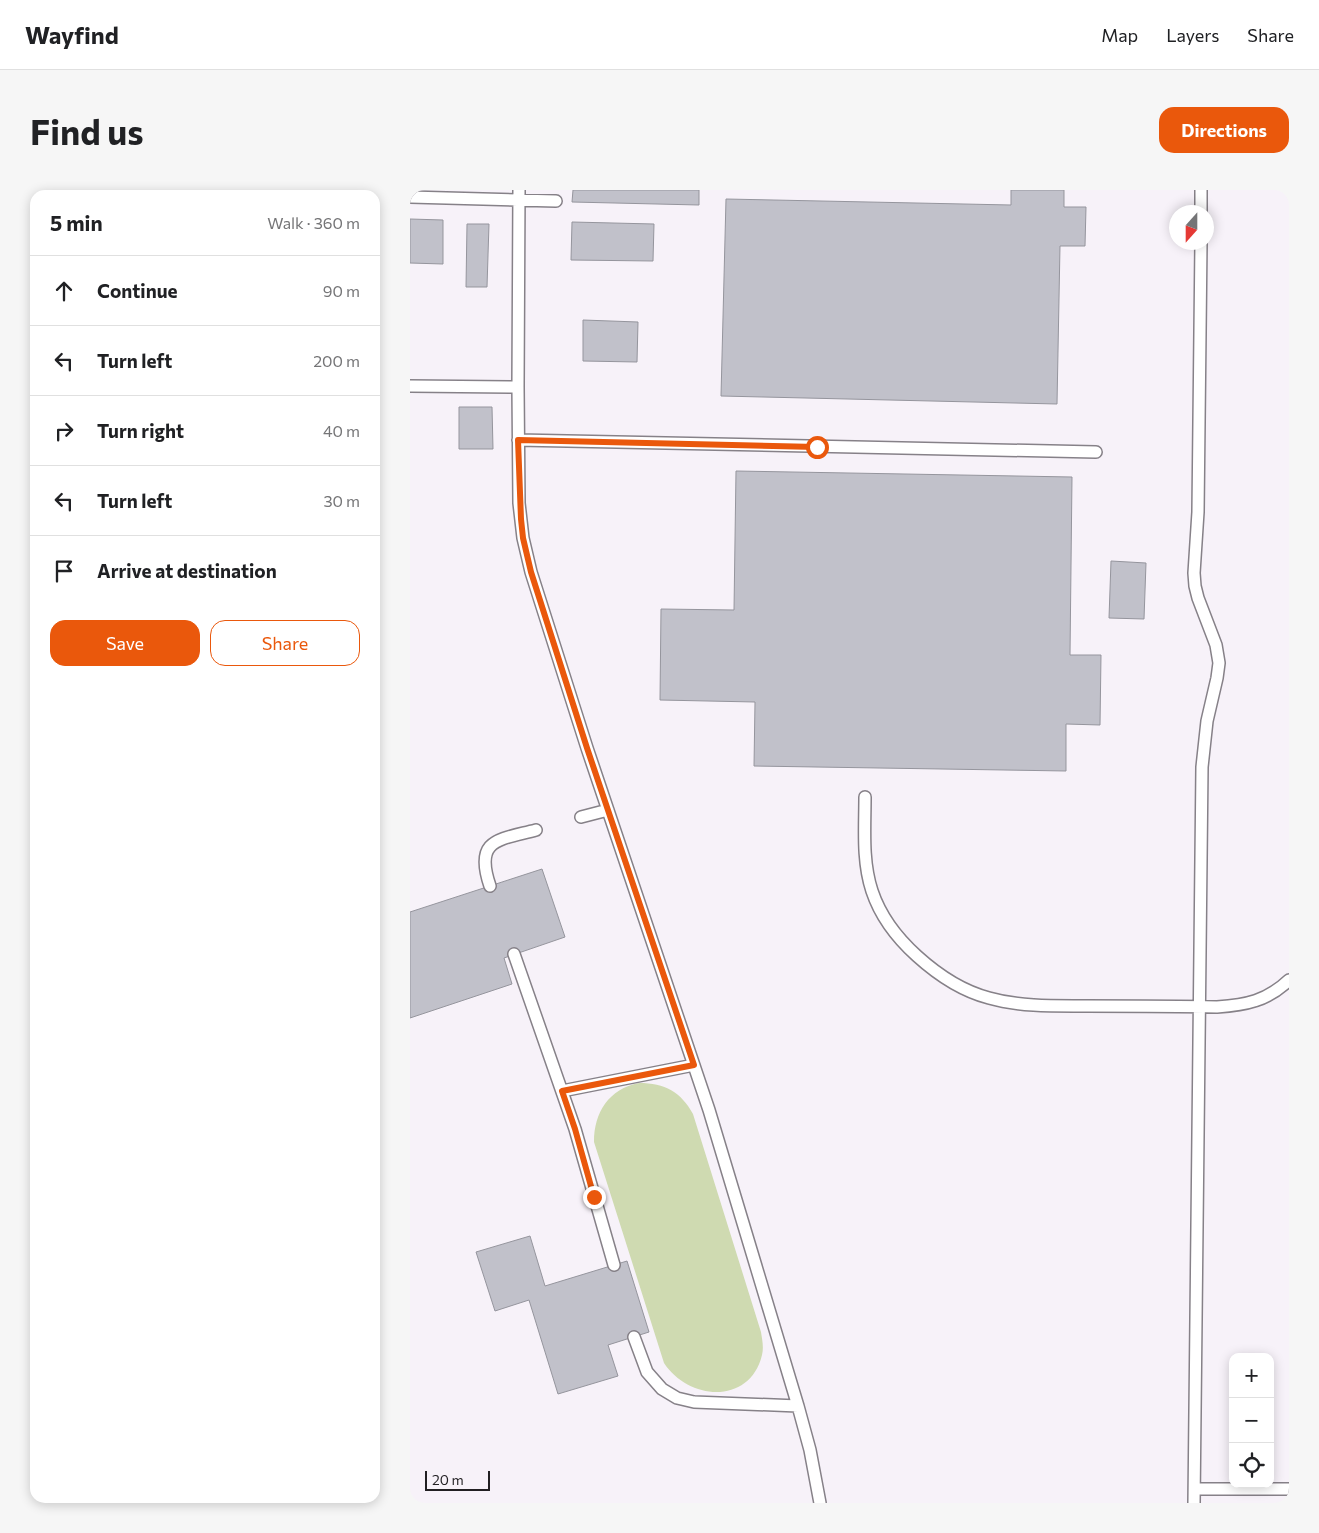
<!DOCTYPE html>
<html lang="en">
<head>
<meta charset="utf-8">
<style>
	body { margin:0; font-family:Commissioner,sans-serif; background:#f6f6f6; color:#202124 }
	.controls { position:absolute; right:15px; bottom:15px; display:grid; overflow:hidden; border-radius:10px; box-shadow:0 2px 12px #0003 }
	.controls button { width:45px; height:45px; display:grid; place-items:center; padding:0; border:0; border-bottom:1px solid #e0e0e0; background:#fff; color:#202124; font:25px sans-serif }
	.compass { position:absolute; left:759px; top:15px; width:45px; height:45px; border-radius:50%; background:#fff; box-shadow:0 2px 12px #0003; rotate:201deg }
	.scale { position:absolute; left:15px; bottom:12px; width:65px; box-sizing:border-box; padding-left:5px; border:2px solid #211f22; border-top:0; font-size:14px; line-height:18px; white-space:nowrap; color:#211f22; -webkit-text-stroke:4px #f7f2f9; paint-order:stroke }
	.stop { position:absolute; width:15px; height:15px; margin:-11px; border:4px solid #ea580c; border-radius:50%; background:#fff }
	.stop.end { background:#ea580c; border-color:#fff; box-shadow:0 1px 5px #0008 }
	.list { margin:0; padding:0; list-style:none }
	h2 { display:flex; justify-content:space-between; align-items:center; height:65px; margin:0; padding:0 20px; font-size:21px }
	h2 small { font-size:16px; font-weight:400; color:#757577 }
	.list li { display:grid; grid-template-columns:32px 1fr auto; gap:15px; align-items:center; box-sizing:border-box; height:70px; padding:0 20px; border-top:1px solid #e0e0e0 }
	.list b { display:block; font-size:19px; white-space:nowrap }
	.list em { font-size:16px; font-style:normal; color:#757577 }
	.actions { display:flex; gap:10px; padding:15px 20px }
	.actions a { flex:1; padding:11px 0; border:1px solid #ea580c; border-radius:15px; text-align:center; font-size:18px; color:#ea580c }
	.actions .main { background:#ea580c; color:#fff }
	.icon { flex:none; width:28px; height:28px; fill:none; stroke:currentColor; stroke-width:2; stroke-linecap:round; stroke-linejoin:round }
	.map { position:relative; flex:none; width:879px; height:1313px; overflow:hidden; border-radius:15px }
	header { display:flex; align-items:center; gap:30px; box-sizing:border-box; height:70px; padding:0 25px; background:#fff; border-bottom:1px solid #e0e0e0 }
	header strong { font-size:24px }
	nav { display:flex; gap:28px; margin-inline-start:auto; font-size:18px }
	.intro { display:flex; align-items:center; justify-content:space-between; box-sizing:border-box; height:120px; padding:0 30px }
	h1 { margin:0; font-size:35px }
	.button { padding:12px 22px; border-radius:15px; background:#ea580c; color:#fff; font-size:18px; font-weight:700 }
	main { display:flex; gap:30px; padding:0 30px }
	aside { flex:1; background:#fff; border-radius:15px; box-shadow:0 2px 12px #0003 }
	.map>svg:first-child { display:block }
	.green { fill:#cfdab1 }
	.building { fill:#c1c1ca; stroke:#95959d }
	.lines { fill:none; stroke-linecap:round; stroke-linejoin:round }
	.lane-casing { stroke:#868188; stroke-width:14 }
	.lane { stroke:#fff; stroke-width:11 }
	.route { stroke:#ea580c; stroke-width:6 }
</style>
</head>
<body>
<header>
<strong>Wayfind</strong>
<nav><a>Map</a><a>Layers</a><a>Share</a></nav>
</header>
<div class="intro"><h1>Find us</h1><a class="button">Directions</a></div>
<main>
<aside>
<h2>5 min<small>Walk · 360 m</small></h2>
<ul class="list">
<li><svg class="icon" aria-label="ahead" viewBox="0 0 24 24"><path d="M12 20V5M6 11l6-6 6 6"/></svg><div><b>Continue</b></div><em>90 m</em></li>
<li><svg class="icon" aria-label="left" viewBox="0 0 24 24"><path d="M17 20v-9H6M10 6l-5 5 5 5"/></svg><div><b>Turn left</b></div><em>200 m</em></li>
<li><svg class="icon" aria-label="right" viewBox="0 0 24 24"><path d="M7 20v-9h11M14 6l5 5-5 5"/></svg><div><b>Turn right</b></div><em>40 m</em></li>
<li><svg class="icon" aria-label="left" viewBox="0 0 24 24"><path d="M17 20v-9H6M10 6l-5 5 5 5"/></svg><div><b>Turn left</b></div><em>30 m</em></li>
<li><svg class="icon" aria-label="arrive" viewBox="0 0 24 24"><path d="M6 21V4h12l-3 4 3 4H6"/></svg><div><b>Arrive at destination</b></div></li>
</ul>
<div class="actions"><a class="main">Save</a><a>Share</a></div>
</aside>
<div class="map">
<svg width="879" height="1313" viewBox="0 0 879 1313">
	<rect width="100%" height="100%" fill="#f7f2f9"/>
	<!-- green -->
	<path class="green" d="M229 893C255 893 271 902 283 924L351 1142C352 1149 354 1157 352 1165 340 1215 279 1211 254 1173L184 952C184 922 199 899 229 893Z"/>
	<!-- building -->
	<path class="building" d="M163 0H289V15L162 12Z
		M601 0H654V17H676L675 56H650L647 214 311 206 316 9 601 15Z
		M0 29 33 30V74L0 73Z
		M162 32 244 34 243 71 161 70Z
		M57 34H79L77 97H56Z
		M173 130 228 132 227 172 173 171Z
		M49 217H82L83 259H49Z
		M326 281 662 287 660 465H691L690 535 656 534V581L344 576 345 512 250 510 251 419 324 420Z
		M701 371 736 373 734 429 699 428Z
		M132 679 155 747 94 768 102 794 0 828V722Z
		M120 1046 135 1096 217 1071 239 1142 198 1155 208 1186 148 1204 119 1110 85 1121 66 1062Z"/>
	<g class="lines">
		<!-- lane casing -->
		<g class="lane-casing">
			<path id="lane" d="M109 0 108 197 109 313 113 348 121 382 177 558 299 920 388 1216 400 1260 410 1313
				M0 7 146 11
				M791 22V0
				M0 196 108 197
				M108 250 686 262
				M455 607C455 638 452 671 462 701 471 728 487 748 507 766 528 785 552 801 579 808 611 817 645 816 677 816 720 816 764 816 807 817 836 815 857 811 879 790
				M171 627 198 620
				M80 696C64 649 88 650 126 640
				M104 764 165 939 204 1075
				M152 901 284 875
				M224 1147 237 1182 252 1199 267 1208 284 1212 388 1216
				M785 1299H879
				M784 1313 792 577 797 531 807 488 809 473 806 455 788 408 785 396 784 383 788 322 791 52"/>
		</g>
		<!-- lane -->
		<use href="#lane" class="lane"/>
	</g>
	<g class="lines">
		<!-- route -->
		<path class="route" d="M184 1007 165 939 152 901 284 875 177 558 121 382 113 348 111 329 108 250 407 257"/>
	</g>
</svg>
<div class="controls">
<button>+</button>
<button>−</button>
<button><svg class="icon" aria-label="locate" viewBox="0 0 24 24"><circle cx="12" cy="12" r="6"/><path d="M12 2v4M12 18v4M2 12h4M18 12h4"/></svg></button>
</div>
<svg class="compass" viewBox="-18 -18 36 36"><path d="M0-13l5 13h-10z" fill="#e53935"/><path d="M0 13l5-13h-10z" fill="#757577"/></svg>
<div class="scale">20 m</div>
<div class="stop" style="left:407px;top:257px"></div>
<div class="stop end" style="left:184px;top:1007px"></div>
</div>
</main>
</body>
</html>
